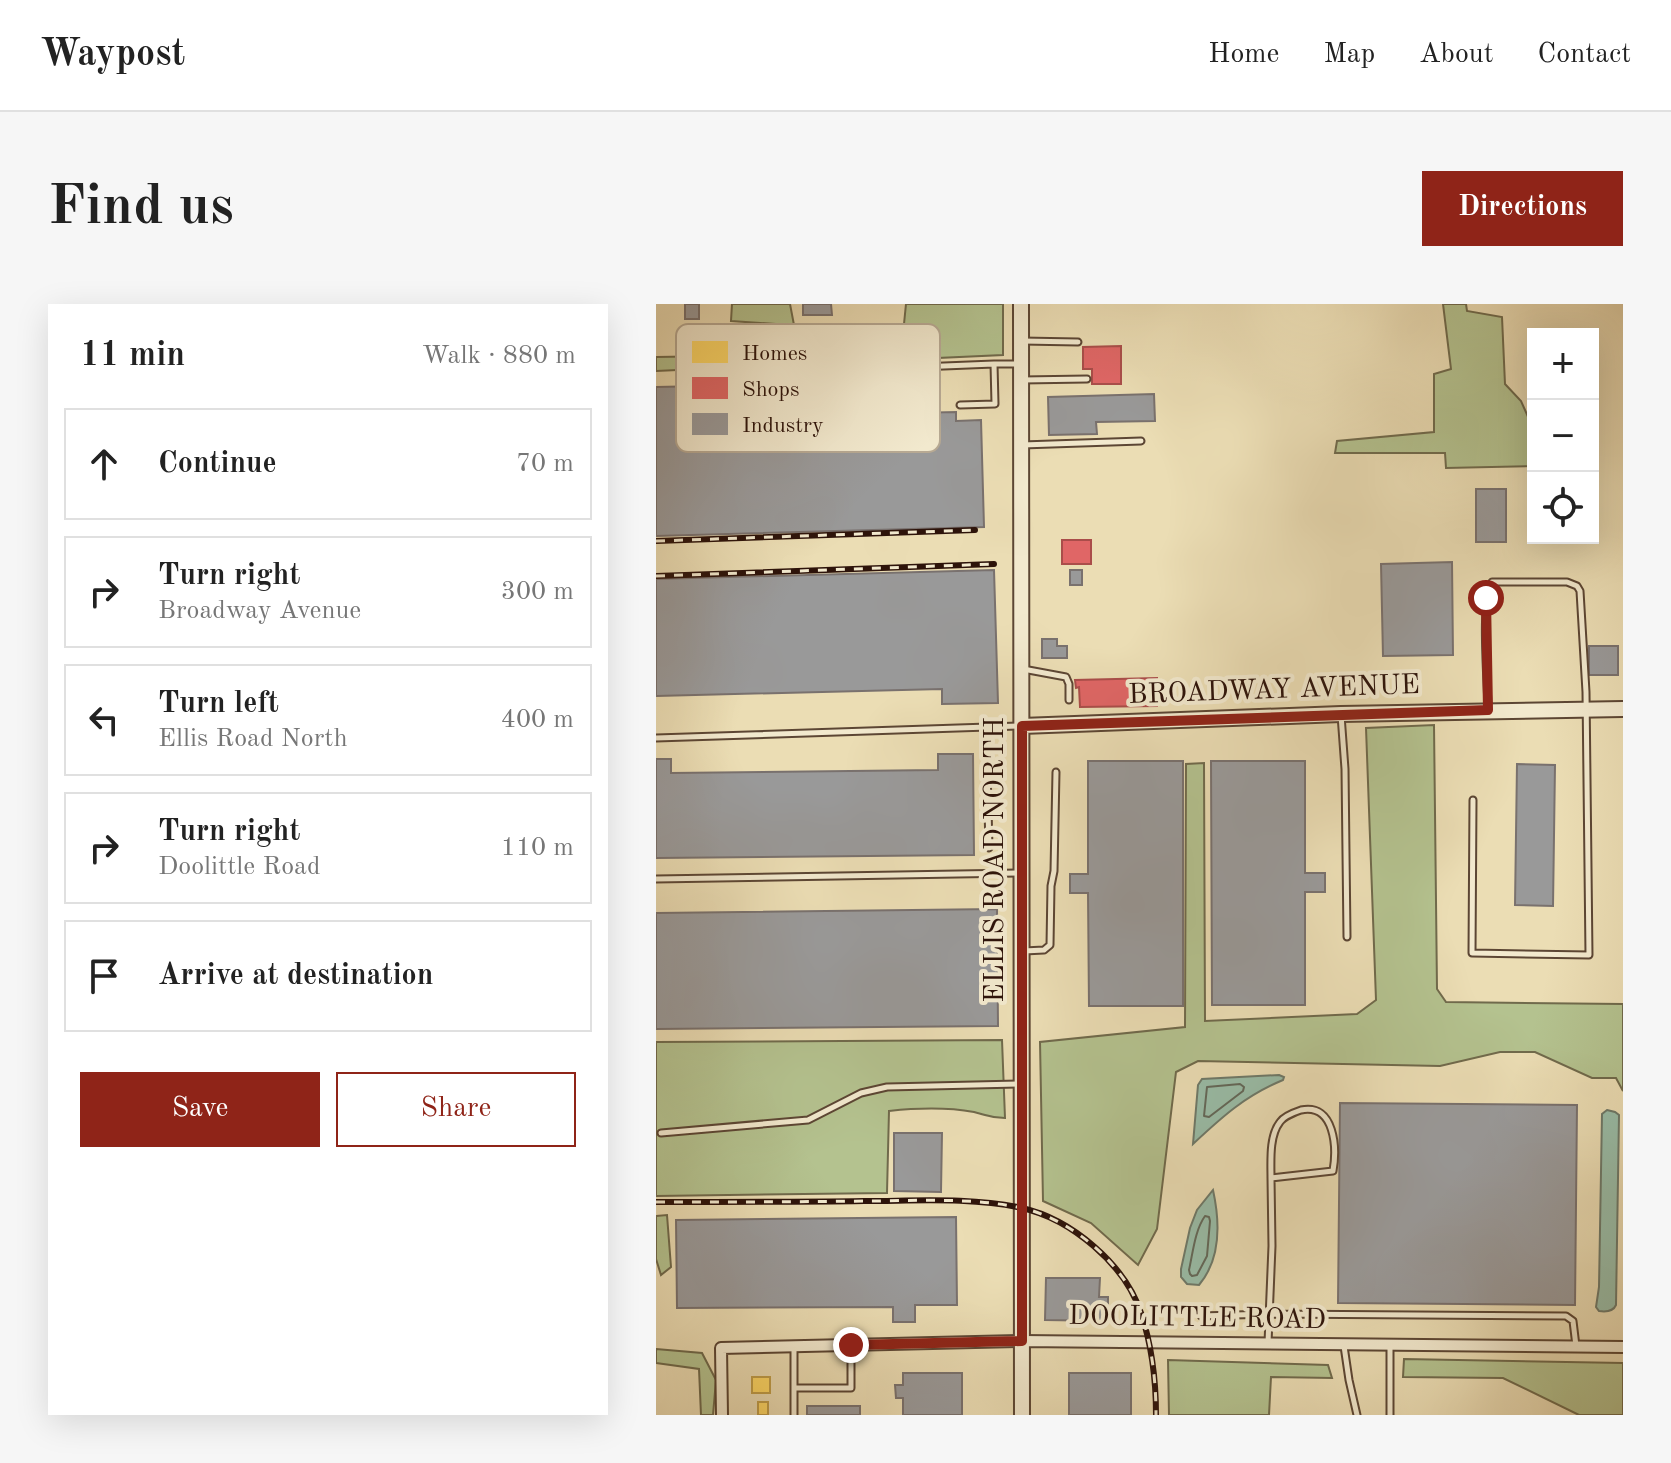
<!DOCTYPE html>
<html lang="en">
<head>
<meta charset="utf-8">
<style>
	body { margin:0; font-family:"Old Standard TT",serif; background:#f6f6f6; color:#222 }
	.controls { position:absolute; right:24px; top:24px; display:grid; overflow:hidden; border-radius:0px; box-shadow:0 8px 32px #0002 }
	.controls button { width:72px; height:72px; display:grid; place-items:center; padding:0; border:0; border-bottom:2px solid #e0e0e0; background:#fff; color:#222; font:40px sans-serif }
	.stop { position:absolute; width:24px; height:24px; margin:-18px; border:6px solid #8f2418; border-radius:50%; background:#fff }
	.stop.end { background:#8f2418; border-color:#fff; box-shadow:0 2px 8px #0008 }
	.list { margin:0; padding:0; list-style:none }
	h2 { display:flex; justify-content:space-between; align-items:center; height:104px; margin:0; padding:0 32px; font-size:34px }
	h2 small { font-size:26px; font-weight:400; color:#767676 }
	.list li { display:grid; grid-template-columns:52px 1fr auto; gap:24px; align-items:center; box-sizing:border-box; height:112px; margin:0 16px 16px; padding:0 16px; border:2px solid #e0e0e0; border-radius:0px }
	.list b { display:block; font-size:30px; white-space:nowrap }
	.list p { margin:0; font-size:26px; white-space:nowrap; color:#767676 }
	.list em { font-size:26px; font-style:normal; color:#767676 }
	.actions { display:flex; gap:16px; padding:24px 32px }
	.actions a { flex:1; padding:18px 0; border:2px solid #8f2418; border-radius:0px; text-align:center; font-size:28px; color:#8f2418 }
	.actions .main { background:#8f2418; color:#fff }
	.icon { flex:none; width:44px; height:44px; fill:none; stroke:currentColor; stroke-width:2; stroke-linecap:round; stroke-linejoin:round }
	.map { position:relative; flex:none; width:967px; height:1111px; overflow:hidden; border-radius:0px }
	header { display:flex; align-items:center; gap:48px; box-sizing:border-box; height:112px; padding:0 40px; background:#fff; border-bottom:2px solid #e0e0e0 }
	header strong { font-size:38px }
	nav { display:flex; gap:44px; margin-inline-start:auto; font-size:28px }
	.intro { display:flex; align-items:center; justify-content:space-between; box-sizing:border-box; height:192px; padding:0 48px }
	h1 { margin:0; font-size:56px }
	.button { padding:20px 36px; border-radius:0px; background:#8f2418; color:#fff; font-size:28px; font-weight:700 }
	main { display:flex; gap:48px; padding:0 48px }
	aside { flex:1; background:#fff; border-radius:0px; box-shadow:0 8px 32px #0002 }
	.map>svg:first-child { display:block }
	.green { fill:#b4c28f; stroke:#706a4c; stroke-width:2 }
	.water { fill:#99bda8; stroke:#6e7969; stroke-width:2 }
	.homes { fill:#ffd966; stroke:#c09e4a; stroke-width:2 }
	.shops { fill:#e06666; stroke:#aa4d4a; stroke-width:2 }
	.industry { fill:#999; stroke:#79716e; stroke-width:2 }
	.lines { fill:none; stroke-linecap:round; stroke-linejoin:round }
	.shore { stroke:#636859; stroke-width:2 }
	.service-casing { stroke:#5c4634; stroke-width:9 }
	.minor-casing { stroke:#5c4634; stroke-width:14 }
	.tertiary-casing { stroke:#5c4634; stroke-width:18 }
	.service { stroke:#f2e9ce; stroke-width:5 }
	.minor { stroke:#f2e9ce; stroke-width:10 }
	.tertiary { stroke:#f2e9ce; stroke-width:14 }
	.rail-casing { stroke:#2d130a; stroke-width:6 }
	.rail { stroke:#f2e9ce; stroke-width:3; stroke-dasharray:9; stroke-linecap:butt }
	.route { stroke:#8f2418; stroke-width:10 }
	.labels { text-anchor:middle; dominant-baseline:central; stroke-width:8; stroke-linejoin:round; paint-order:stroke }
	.street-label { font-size:28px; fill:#2d130a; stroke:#f2e9ce }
	.key { fill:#f2e9ce; stroke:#b7a993; stroke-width:2 }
	.key-label { font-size:22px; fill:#2d130a }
</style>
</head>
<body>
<header>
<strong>Waypost</strong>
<nav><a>Home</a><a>Map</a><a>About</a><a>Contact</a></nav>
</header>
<div class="intro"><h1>Find us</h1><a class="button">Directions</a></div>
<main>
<aside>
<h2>11 min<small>Walk · 880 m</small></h2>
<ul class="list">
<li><svg class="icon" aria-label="ahead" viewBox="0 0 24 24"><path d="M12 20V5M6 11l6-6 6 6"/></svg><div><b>Continue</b></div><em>70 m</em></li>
<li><svg class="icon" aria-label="right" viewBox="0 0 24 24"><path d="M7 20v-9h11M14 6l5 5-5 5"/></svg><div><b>Turn right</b><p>Broadway Avenue</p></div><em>300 m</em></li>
<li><svg class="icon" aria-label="left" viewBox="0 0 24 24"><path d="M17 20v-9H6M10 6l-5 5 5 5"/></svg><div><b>Turn left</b><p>Ellis Road North</p></div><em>400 m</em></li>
<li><svg class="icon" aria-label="right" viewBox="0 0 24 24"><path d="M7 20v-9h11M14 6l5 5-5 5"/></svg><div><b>Turn right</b><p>Doolittle Road</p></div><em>110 m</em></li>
<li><svg class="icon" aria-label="arrive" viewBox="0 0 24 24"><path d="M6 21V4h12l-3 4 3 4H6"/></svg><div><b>Arrive at destination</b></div></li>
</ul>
<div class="actions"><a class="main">Save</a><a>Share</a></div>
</aside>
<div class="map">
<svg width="967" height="1111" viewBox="0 0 967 1111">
	<rect width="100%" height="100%" fill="#ebddb4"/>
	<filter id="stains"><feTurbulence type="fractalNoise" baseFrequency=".0025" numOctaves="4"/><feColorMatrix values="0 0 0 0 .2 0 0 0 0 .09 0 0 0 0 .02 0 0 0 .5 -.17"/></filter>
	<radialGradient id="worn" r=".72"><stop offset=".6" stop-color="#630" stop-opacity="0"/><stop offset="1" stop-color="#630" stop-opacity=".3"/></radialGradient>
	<!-- green -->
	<path class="green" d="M76 0H134L142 42 246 40 250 0H347V51L0 67V53L120 51 119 20 75 17Z
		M787 0H810L811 7 846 13 849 80 865 97 877 124V162L790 164 789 149H679L681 137 778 128V70L795 65Z
		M778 421 781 685 790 698 967 700V787L960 774H936L879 748H844L784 762 542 757 520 768 501 925 482 961 435 919 387 897 384 738 529 723 530 460 548 459 549 717 701 710 720 696 710 424Z
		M346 736 349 814C334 814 331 811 318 808 290 803 261 804 233 807L231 889 0 892V738Z
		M11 911 15 963 5 971 0 955V912Z
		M0 1045 46 1049 60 1076 57 1111H45L43 1065 0 1059Z
		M748 1055 967 1059V1111H923L847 1074 747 1073Z
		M512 1056 672 1061 676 1074 615 1073 613 1111H513Z"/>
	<!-- water -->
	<path class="water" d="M623 771 628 773 627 776C589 792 567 812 537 840L542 781 546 775Z
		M951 806 959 808 963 811 960 1001C957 1008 950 1008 943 1007L940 1003 943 983 946 810Z
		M557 886C564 918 565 955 543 981L531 980 525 973V965L534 924 541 906Z"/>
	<!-- homes -->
	<path class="homes" d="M96 1073H114V1089H96Z
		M102 1098H112V1111H102Z"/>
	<!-- shops -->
	<path class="shops" d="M465 42V80H436V65H427V43Z
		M406 236H435V260H406Z
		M501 374V402L424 403 423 383 420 384 419 376Z"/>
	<!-- industry -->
	<path class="industry" d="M29 0H43V15H29Z
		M147 0H175L176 11H147Z
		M46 82 47 115 90 114V124L170 122V111L300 108V117L325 116 328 223 0 232V83Z
		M498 90 499 117 440 118 441 130 393 131 392 93Z
		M820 185H850V238H820Z
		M796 258 797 351 727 352 725 260Z
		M338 266 342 399 286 400V385L0 392V275Z
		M414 266H426V281H414Z
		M386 335H401V342H411V354H386Z
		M933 342H962V371H933Z
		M282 450H317L318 551 0 554V455H15V469L282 466Z
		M432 457H527V702H433L432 589H414V570H432Z
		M555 457H649V569H669V588H649V701H556Z
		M861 460 899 461 897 602 859 601Z
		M341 605 342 722 0 725V609Z
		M684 799 921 801 919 1001 682 999Z
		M238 829H286L285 888 238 887Z
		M300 913 301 1001H259V1018H237V1003L21 1004 20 916Z
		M390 974H444L443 993H452V1017L389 1016Z
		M247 1069H306V1111H247V1094H240L239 1081H247Z
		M413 1069H475V1111H413Z
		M151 1102H204V1111H151Z"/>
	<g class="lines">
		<!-- shore -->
		<path class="shore" d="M584 780 588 783 587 787 553 813 548 812 551 783Z
			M549 912 553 913 554 917 551 952 541 971 536 972 534 970 533 966C537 948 539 926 549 912Z"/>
		<!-- service casing -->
		<g class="service-casing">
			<path id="service" d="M366 37 422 38
				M62 71 338 60
				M366 76 431 75
				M304 101 339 100 338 60H364
				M366 141 485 137
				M367 365 410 373 413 380V396
				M685 411 689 465 691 633
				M330 423 333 544
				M0 434 365 422
				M817 496 816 649 933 651 930 388 924 287 921 282 911 278H836C824 295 832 381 832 406
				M0 575 363 569
				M368 647 388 646 394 641 395 582 398 567 400 468
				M5 829 152 816 205 789 231 783 362 780
				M545 1012 613 1010 910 1012 917 1017 920 1042
				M612 1039 616 942 615 874C615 857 613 832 624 818 627 813 639 808 645 806 679 799 681 844 677 867L615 874
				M688 1042 693 1076 701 1111
				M138 1043V1111
				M138 1084H195V1042
				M734 1111V1042"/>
		</g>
		<!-- minor casing -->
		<g class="minor-casing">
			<path id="minor" d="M66 1111 65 1044 366 1037 967 1043"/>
		</g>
		<!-- tertiary casing -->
		<g class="tertiary-casing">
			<path id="tertiary" d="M365 0 366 1111
				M366 422 685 410 967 405"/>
		</g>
		<!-- service -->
		<use href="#service" class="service"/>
		<!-- minor -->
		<use href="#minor" class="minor"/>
		<!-- tertiary -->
		<use href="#tertiary" class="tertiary"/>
		<!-- rail casing -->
		<g class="rail-casing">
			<path id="rail" d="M0 237 319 226
				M0 272 338 260
				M0 898C69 898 138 898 208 897 260 897 315 893 366 904 415 915 469 960 485 1009 496 1042 500 1077 500 1111"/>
		</g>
		<!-- rail -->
		<use href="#rail" class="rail"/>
	</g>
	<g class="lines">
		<!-- route -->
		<path class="route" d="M195 1041 366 1037V422L832 406 830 294"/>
	</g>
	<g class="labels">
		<!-- street labels -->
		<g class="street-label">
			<text transform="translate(618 387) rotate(-2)">BROADWAY AVENUE</text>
			<text transform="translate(340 556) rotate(-90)">ELLIS ROAD NORTH</text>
			<text transform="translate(541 1015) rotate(1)">DOOLITTLE ROAD</text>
		</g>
	</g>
	<!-- legend -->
	<rect x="20" y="20" width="264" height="128" rx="12" class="key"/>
	<rect x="36" y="37" width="36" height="22" fill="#ffd966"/>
	<rect x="36" y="73" width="36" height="22" fill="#e06666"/>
	<rect x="36" y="109" width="36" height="22" fill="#999"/>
	<g class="key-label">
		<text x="86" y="56">Homes</text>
		<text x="86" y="92">Shops</text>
		<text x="86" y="128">Industry</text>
	</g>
	<rect width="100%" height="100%" filter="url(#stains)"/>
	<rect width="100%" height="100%" fill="url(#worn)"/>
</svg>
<div class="controls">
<button>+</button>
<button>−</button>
<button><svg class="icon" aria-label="locate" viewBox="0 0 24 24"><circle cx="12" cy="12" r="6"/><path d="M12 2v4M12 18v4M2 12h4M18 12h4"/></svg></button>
</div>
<div class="stop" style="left:830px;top:294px"></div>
<div class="stop end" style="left:195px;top:1041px"></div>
</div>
</main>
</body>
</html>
